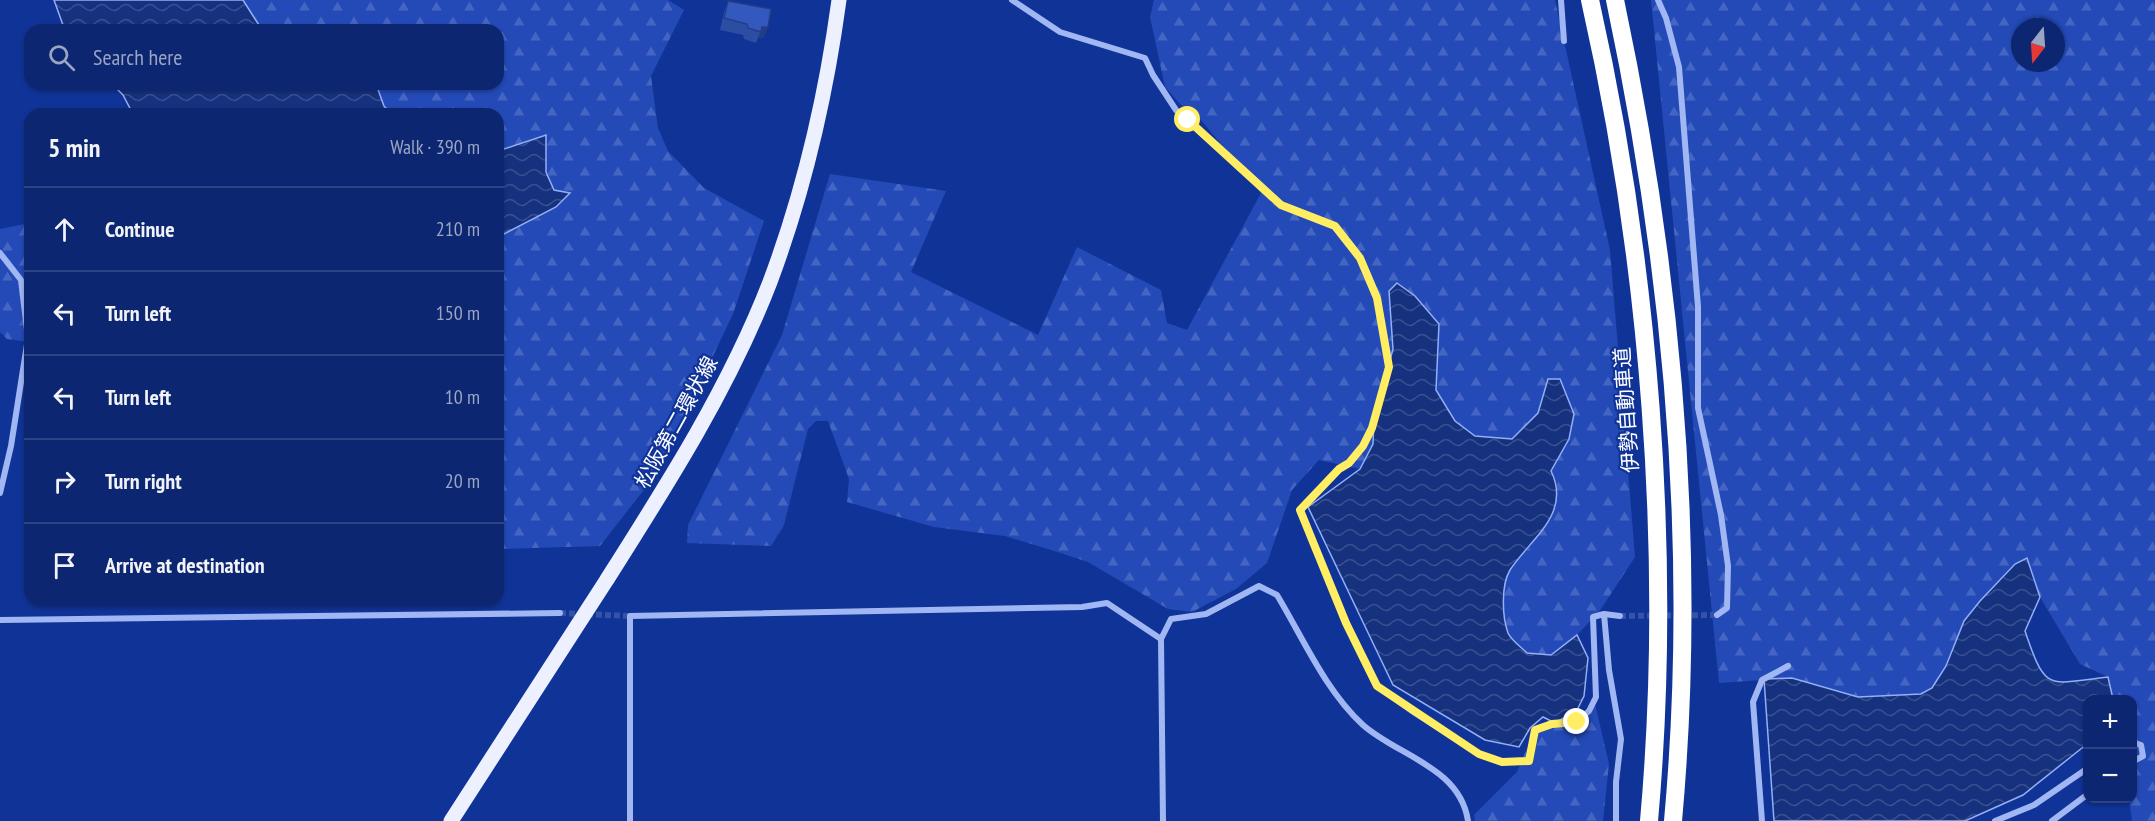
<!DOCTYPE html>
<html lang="en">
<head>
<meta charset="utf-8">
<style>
	body { margin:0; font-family:"PT Sans Narrow","Noto Sans JP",sans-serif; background:#152e76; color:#f1f3f6 }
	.controls { position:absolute; right:18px; bottom:18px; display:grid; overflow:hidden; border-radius:12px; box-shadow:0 2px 4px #0004 }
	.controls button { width:54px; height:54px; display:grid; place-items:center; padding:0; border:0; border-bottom:2px solid #2c4384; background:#0c2671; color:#f1f3f6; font:30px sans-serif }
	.compass { position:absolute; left:2011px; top:18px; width:54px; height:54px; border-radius:50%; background:#0c2671; box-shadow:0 2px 4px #0004; rotate:197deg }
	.stop { position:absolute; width:18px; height:18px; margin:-14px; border:4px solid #ffee63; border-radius:50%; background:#fff }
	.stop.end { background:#ffee63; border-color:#fff; box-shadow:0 2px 6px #0008 }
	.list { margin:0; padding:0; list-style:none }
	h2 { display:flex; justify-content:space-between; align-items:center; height:78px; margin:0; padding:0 24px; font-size:26px }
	h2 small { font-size:20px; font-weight:400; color:#9aa5c3 }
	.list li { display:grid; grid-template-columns:39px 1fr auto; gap:18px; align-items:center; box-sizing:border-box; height:84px; padding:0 24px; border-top:2px solid #2c4384 }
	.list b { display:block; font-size:22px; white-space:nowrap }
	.list em { font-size:20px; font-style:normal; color:#9aa5c3 }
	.icon { flex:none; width:33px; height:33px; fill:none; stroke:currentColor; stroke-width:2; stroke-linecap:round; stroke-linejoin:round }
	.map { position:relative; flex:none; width:2155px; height:821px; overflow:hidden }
	.search { position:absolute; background:#0c2671; box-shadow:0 2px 4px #0004; left:24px; top:24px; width:480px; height:66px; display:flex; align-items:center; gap:15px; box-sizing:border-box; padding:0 21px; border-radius:18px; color:#9aa5c3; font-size:22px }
	.panel { position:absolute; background:#0c2671; box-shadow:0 2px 4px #0004; left:24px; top:108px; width:480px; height:498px; border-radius:18px }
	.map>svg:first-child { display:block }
	.forest { fill:url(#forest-firs); fill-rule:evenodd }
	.water { fill:url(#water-waves); stroke:#92aff8; stroke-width:1.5 }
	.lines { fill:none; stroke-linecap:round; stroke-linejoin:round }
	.minor-tunnel { stroke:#3452a7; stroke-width:6; stroke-dasharray:6 3; stroke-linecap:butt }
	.minor { stroke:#a0b7f4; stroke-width:6 }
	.primary { stroke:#edf1ff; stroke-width:15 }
	.motorway { stroke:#fff; stroke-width:18 }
	.wall { fill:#2d4da3 }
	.shaded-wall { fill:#243e85 }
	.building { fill:#3459be; stroke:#243e85; stroke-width:1.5 }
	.route { stroke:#ffee63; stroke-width:8 }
	.labels { text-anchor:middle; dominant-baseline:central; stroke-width:4.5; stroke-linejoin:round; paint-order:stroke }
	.street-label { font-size:21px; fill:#fff; stroke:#103397 }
</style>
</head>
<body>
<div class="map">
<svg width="2155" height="821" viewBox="0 0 2155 821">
	<defs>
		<pattern id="forest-firs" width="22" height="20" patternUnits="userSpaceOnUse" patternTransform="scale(1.5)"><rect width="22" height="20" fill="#234ab7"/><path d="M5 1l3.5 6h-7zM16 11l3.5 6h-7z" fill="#4465c2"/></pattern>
		<pattern id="water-waves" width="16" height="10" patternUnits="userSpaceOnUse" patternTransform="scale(1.5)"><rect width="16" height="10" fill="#16317e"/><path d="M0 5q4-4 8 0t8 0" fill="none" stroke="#395091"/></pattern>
	</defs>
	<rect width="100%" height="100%" fill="#103397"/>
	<!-- forest -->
	<path class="forest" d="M243 0H668L684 10 651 76 658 128 668 151 704 188 764 221 733 314 657 473 600 546 498 549V237L556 207 570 194 554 190 546 172V136L498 151V114H391L384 106 376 84H498V30H262Z
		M1154 0H1555L1610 250 1635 557 1599 612 1577 635 1551 655 1527 653C1521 647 1511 640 1508 633 1502 617 1501 585 1510 570 1530 539 1573 513 1551 471L1569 439 1574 414 1560 379 1538 413 1512 439 1475 436 1455 421 1436 389 1439 324 1389 292 1393 349 1374 420 1373 444 1361 469 1319 460 1292 490 1267 563 1236 589 1192 612 1168 609 1088 562 1061 553 1005 536 934 527 847 502 849 479 828 421H816L808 429 784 525 771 546 687 543 688 525 782 335 830 174 946 191 911 272 1038 335 1077 247 1161 290 1167 323 1187 330 1261 193 1202 121 1181 105 1165 87 1150 17Z
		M1651 0H2155V821H2132L2129 799 2132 798V700L2113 699 2108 677 2080 664 2040 597 2027 559 2015 564 1980 601 1964 621 1946 666 1932 688 1921 694 1858 697 1792 678 1719 683ZM2020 27H2056V63H2020Z
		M30 223V342L7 339 0 332V229Z
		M1595 704 1609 764 1603 821H1475L1474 815 1517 772 1531 739 1539 730 1575 718Z"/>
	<!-- water -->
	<path class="water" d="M54 0H243L262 30H70L63 25Z
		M112 84H376L384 106 391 114H133L123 95Z
		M546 135V172L554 190 570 193 556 207 498 237V151Z
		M1397 283 1415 296 1439 324 1436 390 1455 421 1475 436 1512 439 1538 413 1548 379H1560L1574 414 1569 439 1551 471C1572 514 1530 539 1510 570 1501 585 1502 616 1508 633 1511 640 1521 647 1527 653L1551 655 1577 635 1588 658 1584 696 1577 710 1555 723 1543 717 1530 728 1519 747 1485 740 1393 685 1308 507 1360 469 1373 444 1374 420 1393 349 1389 291Z
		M2027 558 2040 597 2025 631C2046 693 2047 684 2108 677L2113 699 2088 700 2087 744 2023 795 1965 821H1774L1764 679 1792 678 1858 697 1921 694 1932 688 1946 666 1964 621 1980 601 2015 564Z"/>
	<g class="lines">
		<!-- minor-tunnel -->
		<path class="minor-tunnel" d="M560 613 630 616
			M1620 616 1717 615"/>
		<!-- minor -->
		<path class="minor" d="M1012 0 1060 32 1145 58 1153 75 1176 110 1281 205 1334 226 1360 258 1377 298 1389 367 1372 428 1363 446 1349 463 1339 469 1300 510 1346 623 1377 686 1415 713 1479 754 1502 762 1529 761 1535 730 1552 724 1577 721 1589 711 1596 697 1593 617 1604 614
			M1561 0 1564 41
			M1658 0 1666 18 1679 67 1698 307V408L1721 515 1728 566 1727 608 1717 615
			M0 253 21 280 28 338 11 446 0 493
			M0 620 560 613
			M2132 742 2141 745 2143 756 2132 762
			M630 821V616L1082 607 1107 603 1161 639
			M1163 821 1161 639 1171 619 1206 614 1259 586 1277 595C1303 638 1325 690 1363 725 1398 756 1460 767 1468 821
			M1616 821V782L1621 739 1609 670 1604 614 1620 616
			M1762 821 1753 702 1762 680 1788 666
			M1995 821 2034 805 2088 768
			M2052 821 2088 794"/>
		<!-- primary -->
		<path class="primary" d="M451 821C502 741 554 661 606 581 667 485 729 388 770 282 804 191 826 96 839 0"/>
		<!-- motorway -->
		<path class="motorway" d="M1590 0C1649 261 1673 554 1649 821
			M1615 0C1672 269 1698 547 1673 821"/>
	</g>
	<!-- wall -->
	<path class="wall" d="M728 1 768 27 763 38H758L756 43 744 39 743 35 720 30 724 12Z"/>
	<!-- shaded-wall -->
	<path class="shaded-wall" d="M762 27H768L763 38H758Z"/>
	<!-- building -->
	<path class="building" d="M728 1 771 9 768 27H762L761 32 748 28 747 24 724 18Z"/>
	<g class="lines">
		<!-- route -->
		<path class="route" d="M1188 120 1281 205 1335 226 1360 258 1377 298 1389 367 1372 428 1363 446 1349 463 1339 469 1300 510 1346 623 1377 686 1479 754 1502 762 1529 761 1535 730 1552 724 1577 722"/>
	</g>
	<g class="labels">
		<!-- street labels -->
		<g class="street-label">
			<text transform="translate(1626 410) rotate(-94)">伊勢自動車道</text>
			<text transform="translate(676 422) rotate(-61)">松阪第二環状線</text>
		</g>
	</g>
</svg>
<div class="controls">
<button>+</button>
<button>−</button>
</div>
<svg class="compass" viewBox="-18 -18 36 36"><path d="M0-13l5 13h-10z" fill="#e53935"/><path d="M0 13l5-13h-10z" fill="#9aa5c3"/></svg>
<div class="stop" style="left:1188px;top:120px"></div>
<div class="stop end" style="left:1577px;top:722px"></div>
<div class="search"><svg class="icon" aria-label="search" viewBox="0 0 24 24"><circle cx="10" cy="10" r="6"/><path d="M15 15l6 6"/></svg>Search here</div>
<section class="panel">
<h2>5 min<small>Walk · 390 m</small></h2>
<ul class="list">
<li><svg class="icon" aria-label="ahead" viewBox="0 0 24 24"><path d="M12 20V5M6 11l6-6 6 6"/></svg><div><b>Continue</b></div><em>210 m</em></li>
<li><svg class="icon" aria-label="left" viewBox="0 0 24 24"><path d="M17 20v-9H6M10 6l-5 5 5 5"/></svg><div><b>Turn left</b></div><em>150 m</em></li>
<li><svg class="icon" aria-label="left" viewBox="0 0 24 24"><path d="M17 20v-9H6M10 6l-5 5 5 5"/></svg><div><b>Turn left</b></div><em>10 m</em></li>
<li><svg class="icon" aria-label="right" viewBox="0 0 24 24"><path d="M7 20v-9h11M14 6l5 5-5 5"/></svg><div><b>Turn right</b></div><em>20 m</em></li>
<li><svg class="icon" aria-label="arrive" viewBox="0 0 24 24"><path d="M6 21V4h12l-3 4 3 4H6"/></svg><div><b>Arrive at destination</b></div></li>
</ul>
</section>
</div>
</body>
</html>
